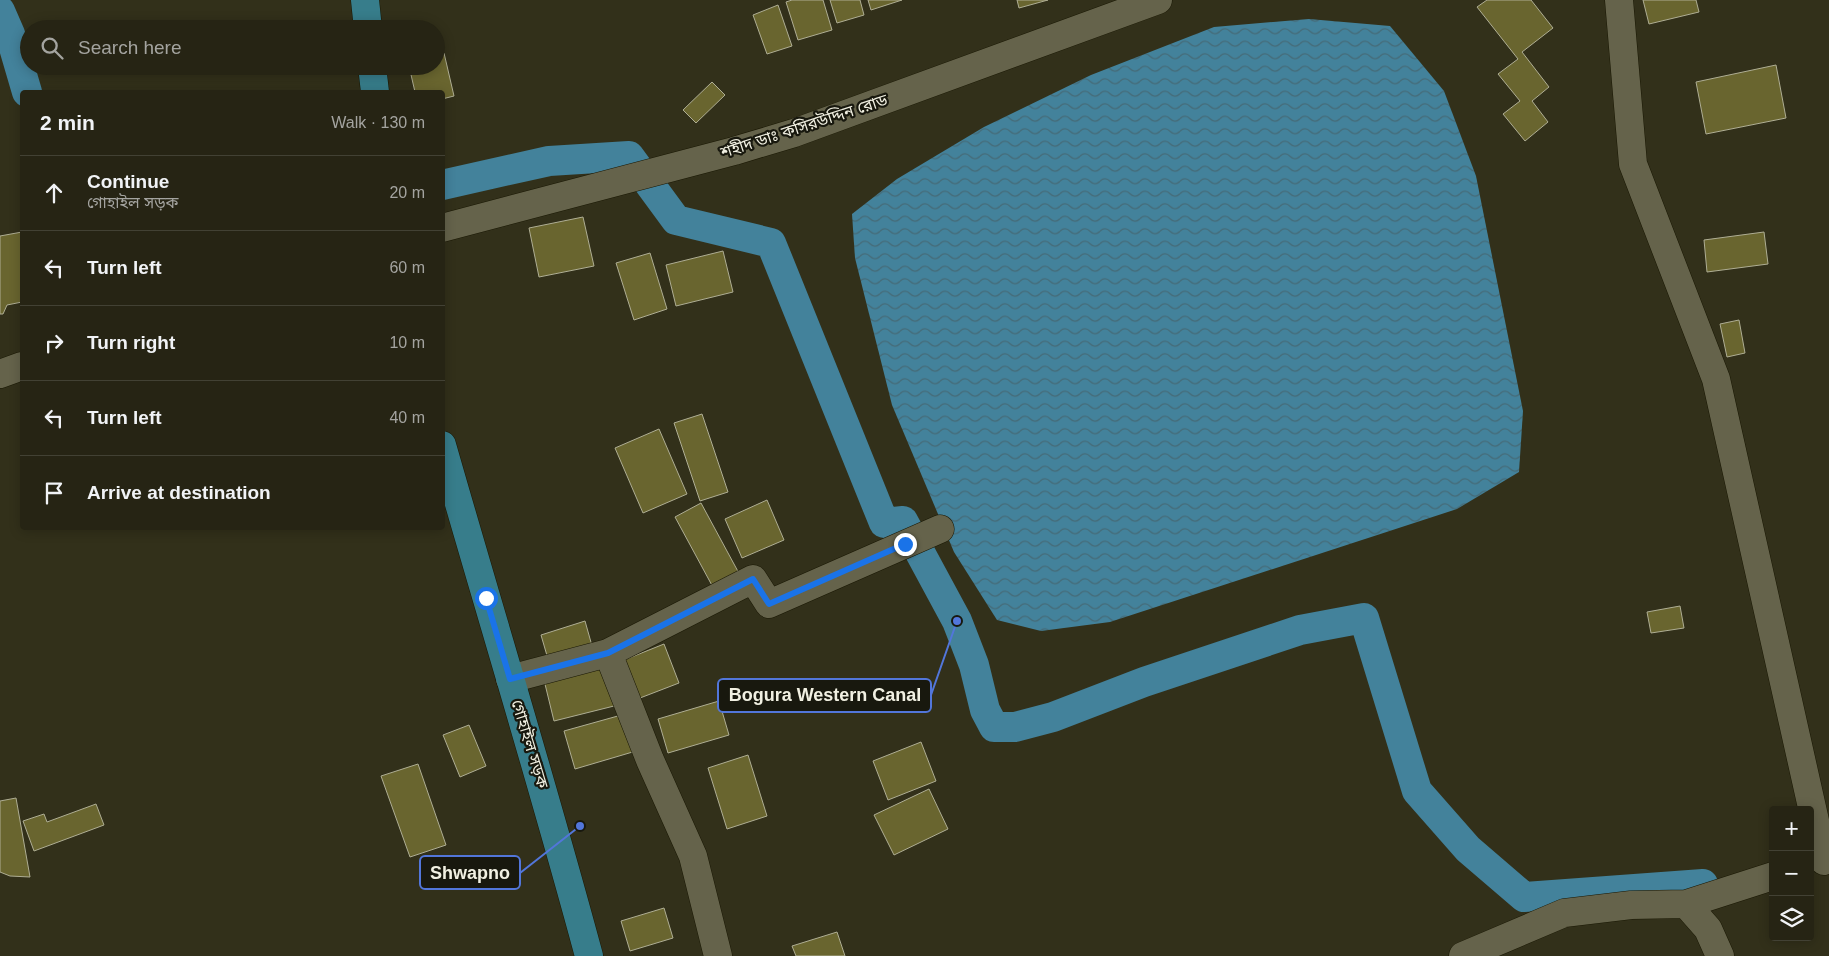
<!DOCTYPE html>
<html lang="en">
<head>
<meta charset="utf-8">
<style>
	body { margin:0; font-family:Arial,"Noto Sans Bengali",sans-serif; background:#2e2c1d; color:#f1f3f6 }
	.controls { position:absolute; right:15px; bottom:15px; display:grid; overflow:hidden; border-radius:5px; box-shadow:0 2px 12px #0003 }
	.controls button { width:45px; height:45px; display:grid; place-items:center; padding:0; border:0; border-bottom:1px solid #424134; background:#262414; color:#f1f3f6; font:25px sans-serif }
	.stop { position:absolute; width:15px; height:15px; margin:-11px; border:4px solid #1a73e8; border-radius:50%; background:#fff }
	.stop.end { background:#1a73e8; border-color:#fff; box-shadow:0 1px 5px #0008 }
	.list { margin:0; padding:0; list-style:none }
	h2 { display:flex; justify-content:space-between; align-items:center; height:65px; margin:0; padding:0 20px; font-size:21px }
	h2 small { font-size:16px; font-weight:400; color:#a4a4a0 }
	.list li { display:grid; grid-template-columns:32px 1fr auto; gap:15px; align-items:center; box-sizing:border-box; height:75px; padding:0 20px; border-top:1px solid #424134 }
	.list b { display:block; font-size:19px; white-space:nowrap }
	.list p { margin:0; font-size:16px; white-space:nowrap; color:#a4a4a0 }
	.list em { font-size:16px; font-style:normal; color:#a4a4a0 }
	.icon { flex:none; width:28px; height:28px; fill:none; stroke:currentColor; stroke-width:2; stroke-linecap:round; stroke-linejoin:round }
	.map { position:relative; flex:none; width:1829px; height:956px; overflow:hidden }
	.search { position:absolute; background:#262414; box-shadow:0 2px 12px #0003; left:20px; top:20px; width:425px; height:55px; display:flex; align-items:center; gap:12px; box-sizing:border-box; padding:0 18px; border-radius:28px; color:#a4a4a0; font-size:19px }
	.panel { position:absolute; background:#262414; box-shadow:0 2px 12px #0003; left:20px; top:90px; width:425px; height:440px; border-radius:5px }
	.map>svg:first-child { display:block }
	.water { fill:url(#water-waves) }
	.lines { fill:none; stroke-linecap:round; stroke-linejoin:round }
	.canal { stroke:#43829b; stroke-width:30 }
	.building { fill:#69652f; stroke:#afae94 }
	.minor-casing { stroke:#1a1804; stroke-width:29 }
	.major-casing { stroke:#1a1804; stroke-width:29 }
	.minor { stroke:#65634b; stroke-width:28 }
	.major { stroke:#377d8b; stroke-width:28 }
	.route { stroke:#1a73e8; stroke-width:6 }
	.labels { text-anchor:middle; dominant-baseline:central; stroke-width:4.5; stroke-linejoin:round; paint-order:stroke }
	.street-label { font-size:16px; fill:#f1f0e2; stroke:#18180e }
	.leader { fill:none; stroke:#5276da; stroke-width:2 }
	.callout-dot { fill:#5276da; stroke:#18180e; stroke-width:2 }
	.callout { fill:#18180e; stroke:#5276da; stroke-width:2 }
	.callout-label { font-size:18px; text-anchor:middle; font-weight:bold; fill:#f1f0e2 }
</style>
</head>
<body>
<div class="map">
<svg width="1829" height="956" viewBox="0 0 1829 956">
	<defs>
		<pattern id="water-waves" width="16" height="10" patternUnits="userSpaceOnUse" patternTransform="scale(1.25)"><rect width="16" height="10" fill="#43829b"/><path d="M0 5q4-4 8 0t8 0" fill="none" stroke="#456b78"/></pattern>
	</defs>
	<rect width="100%" height="100%" fill="#32301a"/>
	<!-- water -->
	<path class="water" d="M1309 19 1390 26 1444 91 1476 176 1523 411 1519 472 1457 509 1110 622 1041 631 997 620 954 552 892 405 855 258 852 214 897 179 984 127 1091 75 1214 27Z"/>
	<g class="lines">
		<!-- canal -->
		<path class="canal" d="M0 11 10 34 27 92
			M442 185 549 161 629 156 676 220 771 243 884 523 903 521 957 621 974 665 985 710 994 727H1015L1053 717 1144 682 1300 630 1364 618 1417 791 1468 849 1524 897 1703 884"/>
	</g>
	<!-- building -->
	<path class="building" d="M792 0H823L832 30 798 40 786 2Z
		M830 0H860L864 15 837 23Z
		M868 0H902L871 10Z
		M1017 0H1048L1019 8Z
		M1487 0H1531L1553 28 1522 52 1549 87 1532 101 1548 122 1525 141 1503 114 1520 101 1498 74 1518 59 1477 7Z
		M1643 0H1696L1699 12 1649 24Z
		M778 5 792 46 767 54 753 15Z
		M444 53 454 96 442 99V92H415L409 66H436V55Z
		M1776 65 1786 118 1706 134 1696 82Z
		M712 82 725 95 696 123 683 110Z
		M583 217 594 266 539 277 529 228Z
		M22 232V302L7 305 3 314H0V236Z
		M1764 232 1768 264 1707 272 1704 240Z
		M723 251 733 292 676 306 666 265Z
		M650 253 667 309 634 320 616 263Z
		M1739 320 1745 353 1727 357 1720 324Z
		M702 414 728 492 700 501 674 423Z
		M659 429 687 494 643 513 615 448Z
		M767 500 784 540 742 558 725 519Z
		M701 503 741 577 715 591 675 517Z
		M1680 606 1684 628 1651 633 1647 612Z
		M585 621 594 653 550 666 541 635Z
		M664 644 679 683 640 698 624 660Z
		M608 664 618 705 554 721 544 680Z
		M719 701 729 735 668 753 658 719Z
		M625 714 636 751 575 769 564 731Z
		M469 725 486 766 460 777 443 735Z
		M921 742 936 781 888 800 873 761Z
		M748 755 767 816 727 829 708 768Z
		M418 764 446 845 410 857 381 776Z
		M929 789 948 829 894 855 874 815Z
		M16 798 30 877 10 876 0 872V801Z
		M96 804 104 825 34 851 23 821 44 814 47 822Z
		M664 908 673 938 630 951 621 921Z
		M837 932 845 956H796L792 946Z"/>
	<g class="lines">
		<!-- minor casing -->
		<g class="minor-casing">
			<path id="minor" d="M1619 0 1633 164 1716 379 1824 861
				M442 228 734 151 794 133 1158 0
				M0 374 22 366
				M608 653 650 760 693 856 718 956
				M510 679 608 653 753 579 769 604 940 529
				M1686 904 1708 929 1720 956
				M1463 956 1564 913 1631 905 1686 904 1773 876"/>
		</g>
		<!-- major casing -->
		<g class="major-casing">
			<path id="major" d="M365 0 368 29
				M372 66 375 92
				M442 445C491 616 543 785 589 956"/>
		</g>
		<!-- minor -->
		<use href="#minor" class="minor"/>
		<!-- major -->
		<use href="#major" class="major"/>
	</g>
	<g class="lines">
		<!-- route -->
		<path class="route" d="M486 598 510 679 608 653 753 579 769 604 905 544"/>
	</g>
	<g class="labels">
		<!-- street labels -->
		<g class="street-label">
			<text transform="translate(804 126) rotate(-18)">শহীদ ডাঃ কসিরউদ্দিন রোড</text>
			<text transform="translate(530 744) rotate(73)">গোহাইল সড়ক</text>
		</g>
	</g>
	<!-- callouts -->
	<path class="leader" d="M957 621L931 695M580 826L520 873"/>
	<g class="callout-dot">
		<circle cx="957" cy="621" r="5"/>
		<circle cx="580" cy="826" r="5"/>
	</g>
	<g class="callout">
		<rect x="718" y="679" width="213" height="33" rx="5"/>
		<rect x="420" y="856" width="100" height="33" rx="5"/>
	</g>
	<g class="callout-label">
		<text x="825" y="701">Bogura Western Canal</text>
		<text x="470" y="879">Shwapno</text>
	</g>
</svg>
<div class="controls">
<button>+</button>
<button>−</button>
<button><svg class="icon" aria-label="layers" viewBox="0 0 24 24"><path d="M12 4l9 5-9 5-9-5zM3 14l9 5 9-5"/></svg></button>
</div>
<div class="stop" style="left:486px;top:598px"></div>
<div class="stop end" style="left:905px;top:544px"></div>
<div class="search"><svg class="icon" aria-label="search" viewBox="0 0 24 24"><circle cx="10" cy="10" r="6"/><path d="M15 15l6 6"/></svg>Search here</div>
<section class="panel">
<h2>2 min<small>Walk · 130 m</small></h2>
<ul class="list">
<li><svg class="icon" aria-label="ahead" viewBox="0 0 24 24"><path d="M12 20V5M6 11l6-6 6 6"/></svg><div><b>Continue</b><p>গোহাইল সড়ক</p></div><em>20 m</em></li>
<li><svg class="icon" aria-label="left" viewBox="0 0 24 24"><path d="M17 20v-9H6M10 6l-5 5 5 5"/></svg><div><b>Turn left</b></div><em>60 m</em></li>
<li><svg class="icon" aria-label="right" viewBox="0 0 24 24"><path d="M7 20v-9h11M14 6l5 5-5 5"/></svg><div><b>Turn right</b></div><em>10 m</em></li>
<li><svg class="icon" aria-label="left" viewBox="0 0 24 24"><path d="M17 20v-9H6M10 6l-5 5 5 5"/></svg><div><b>Turn left</b></div><em>40 m</em></li>
<li><svg class="icon" aria-label="arrive" viewBox="0 0 24 24"><path d="M6 21V4h12l-3 4 3 4H6"/></svg><div><b>Arrive at destination</b></div></li>
</ul>
</section>
</div>
</body>
</html>
